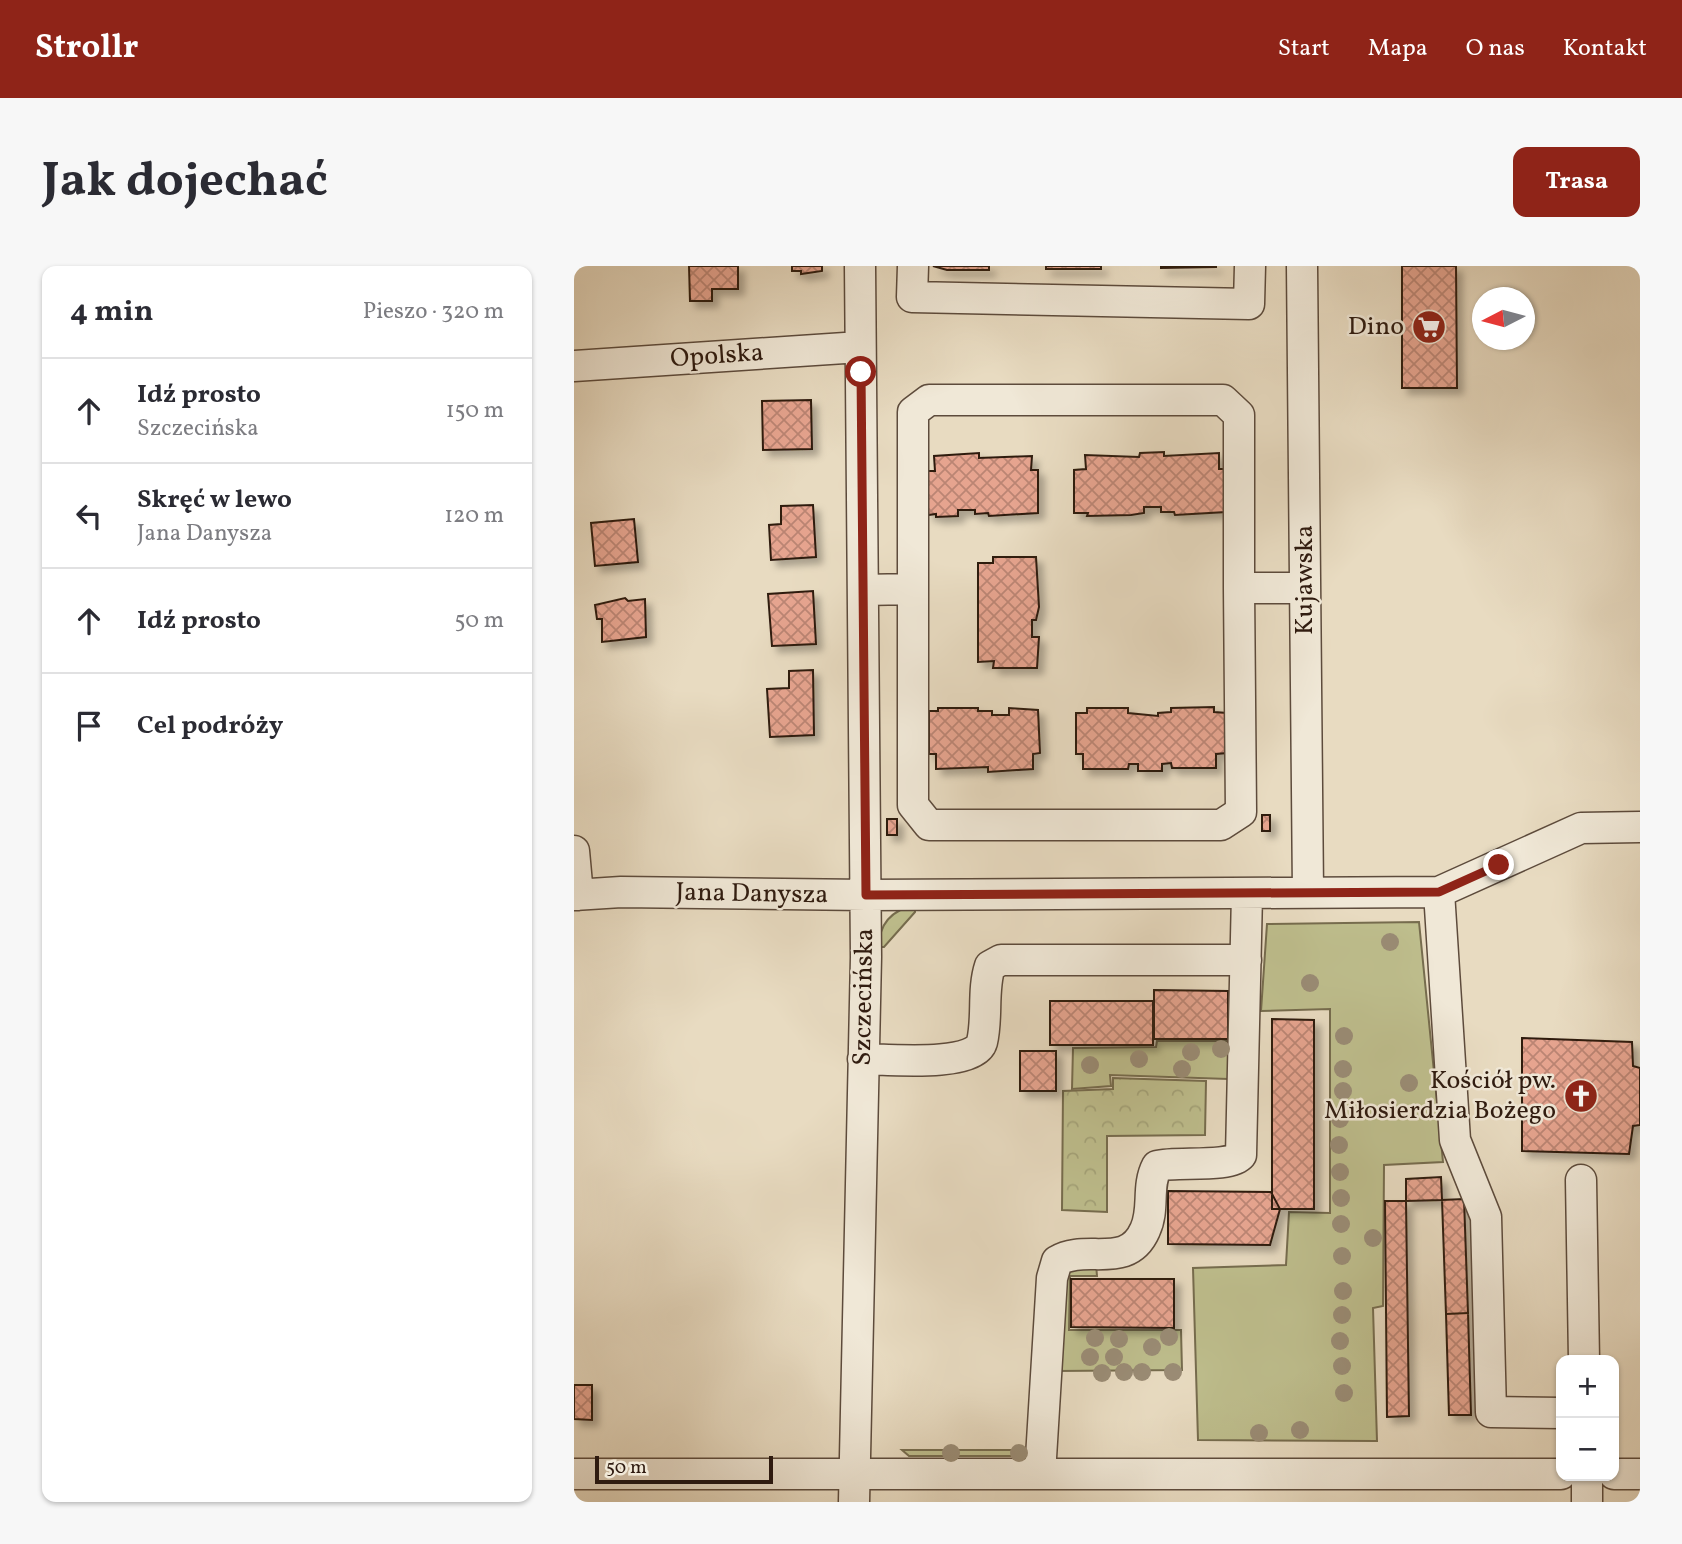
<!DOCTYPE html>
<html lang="pl">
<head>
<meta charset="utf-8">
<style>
	body { margin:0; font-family:Vollkorn,serif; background:#f7f7f7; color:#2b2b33 }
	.controls { position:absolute; right:21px; bottom:21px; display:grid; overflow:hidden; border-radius:14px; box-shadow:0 2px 5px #0004 }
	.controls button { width:63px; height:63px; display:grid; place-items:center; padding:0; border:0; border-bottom:2px solid #e1e1e2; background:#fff; color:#2b2b33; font:35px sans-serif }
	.compass { position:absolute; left:898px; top:21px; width:63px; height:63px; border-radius:50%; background:#fff; box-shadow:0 2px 5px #0004; rotate:264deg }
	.scale { position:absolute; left:21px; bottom:18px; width:178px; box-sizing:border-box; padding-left:7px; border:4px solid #2f1b10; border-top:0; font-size:19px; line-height:24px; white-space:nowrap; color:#2f1b10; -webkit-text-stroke:5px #f0e8d7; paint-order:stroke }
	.stop { position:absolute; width:21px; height:21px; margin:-16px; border:5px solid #8f2418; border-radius:50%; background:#fff }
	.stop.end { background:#8f2418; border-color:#fff; box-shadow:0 2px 7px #0008 }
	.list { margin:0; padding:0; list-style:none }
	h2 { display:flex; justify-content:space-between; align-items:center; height:91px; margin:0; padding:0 28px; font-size:30px }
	h2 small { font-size:23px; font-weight:400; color:#7c7c81 }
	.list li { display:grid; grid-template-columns:46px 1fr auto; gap:21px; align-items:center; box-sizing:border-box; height:105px; padding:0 28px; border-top:2px solid #e1e1e2 }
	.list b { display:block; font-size:26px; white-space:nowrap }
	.list p { margin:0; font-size:23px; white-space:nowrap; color:#7c7c81 }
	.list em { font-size:23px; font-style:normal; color:#7c7c81 }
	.icon { flex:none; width:38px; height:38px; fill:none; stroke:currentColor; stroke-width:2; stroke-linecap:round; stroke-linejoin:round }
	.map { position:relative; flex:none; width:1066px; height:1236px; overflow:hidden; border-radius:14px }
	header { display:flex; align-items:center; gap:42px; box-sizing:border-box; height:98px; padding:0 35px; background:#8f2418; color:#fff }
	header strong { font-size:33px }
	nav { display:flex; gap:38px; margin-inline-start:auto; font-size:24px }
	.intro { display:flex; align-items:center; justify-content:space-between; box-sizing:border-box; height:168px; padding:0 42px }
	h1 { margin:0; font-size:49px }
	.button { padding:18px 32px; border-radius:14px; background:#8f2418; color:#fff; font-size:24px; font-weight:700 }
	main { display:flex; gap:42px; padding:0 42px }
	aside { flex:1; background:#fff; border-radius:14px; box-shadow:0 2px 5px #0004 }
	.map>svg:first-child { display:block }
	.grass { fill:#bebe8d; stroke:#766c4e; stroke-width:2 }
	.park { fill:url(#park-crowns); stroke:#766c4e; stroke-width:2 }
	.building { fill:url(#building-cross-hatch); stroke:#2f1b10; stroke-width:2; filter:url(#shadow) }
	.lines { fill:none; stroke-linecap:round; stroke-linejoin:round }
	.minor-casing { stroke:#5d4b3c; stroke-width:33 }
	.minor { stroke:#f0e8d7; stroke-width:30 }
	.tree { fill:#9a8c75 }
	.route { stroke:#8f2418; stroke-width:9 }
	.labels { text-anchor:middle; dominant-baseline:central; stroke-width:5; stroke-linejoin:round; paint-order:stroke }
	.poi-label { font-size:26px; fill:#2f1b10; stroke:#f0e8d7; text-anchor:end }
	.street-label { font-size:26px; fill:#2f1b10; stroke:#f0e8d7 }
</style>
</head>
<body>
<header>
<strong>Strollr</strong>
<nav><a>Start</a><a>Mapa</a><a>O nas</a><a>Kontakt</a></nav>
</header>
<div class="intro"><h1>Jak dojechać</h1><a class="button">Trasa</a></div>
<main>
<aside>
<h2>4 min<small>Pieszo · 320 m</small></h2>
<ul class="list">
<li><svg class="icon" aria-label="ahead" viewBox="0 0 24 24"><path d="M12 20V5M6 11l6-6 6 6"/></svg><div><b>Idź prosto</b><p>Szczecińska</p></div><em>150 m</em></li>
<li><svg class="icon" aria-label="left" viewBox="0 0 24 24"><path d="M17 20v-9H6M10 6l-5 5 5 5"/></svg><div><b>Skręć w lewo</b><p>Jana Danysza</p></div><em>120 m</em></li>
<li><svg class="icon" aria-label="ahead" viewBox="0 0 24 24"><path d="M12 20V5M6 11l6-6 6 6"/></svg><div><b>Idź prosto</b></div><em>50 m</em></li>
<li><svg class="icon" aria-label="arrive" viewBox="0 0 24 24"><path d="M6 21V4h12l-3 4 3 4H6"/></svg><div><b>Cel podróży</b></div></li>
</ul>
</aside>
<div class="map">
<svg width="1066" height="1236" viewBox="0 0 1066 1236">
	<defs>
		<pattern id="park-crowns" width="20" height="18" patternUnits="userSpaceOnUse" patternTransform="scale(1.75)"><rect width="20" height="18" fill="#bebe8d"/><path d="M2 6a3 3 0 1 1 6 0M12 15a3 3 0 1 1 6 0" fill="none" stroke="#a4a379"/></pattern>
		<pattern id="building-cross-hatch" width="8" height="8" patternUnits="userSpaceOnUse" patternTransform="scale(1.75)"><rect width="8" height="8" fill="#e6a48f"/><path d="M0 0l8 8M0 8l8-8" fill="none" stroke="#bb8573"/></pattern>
		<filter id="shadow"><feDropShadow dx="6" dy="6" stdDeviation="3.5" flood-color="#0004"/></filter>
	</defs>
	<rect width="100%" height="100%" fill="#e8dbc1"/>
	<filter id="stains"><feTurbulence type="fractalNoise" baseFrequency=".00286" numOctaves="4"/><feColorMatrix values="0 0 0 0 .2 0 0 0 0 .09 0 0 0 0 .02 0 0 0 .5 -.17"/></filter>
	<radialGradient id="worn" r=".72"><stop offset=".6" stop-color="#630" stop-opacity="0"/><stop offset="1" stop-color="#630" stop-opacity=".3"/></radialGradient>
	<!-- grass -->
	<path class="grass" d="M341 639V646L310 681H305C305 657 318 644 341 639Z
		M845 656 869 896 810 899 809 1040 799 1042 803 1175 624 1174 619 1002 712 999 715 946 756 947V743L687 745 693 658Z
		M583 775H654V813L536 809 537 820 498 823 499 782 582 781Z
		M522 998 523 1010H496L495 1064H607L608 1104 483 1105 490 1006Z
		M328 1184H460V1190H335Z"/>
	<!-- park -->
	<path class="park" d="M539 812 632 815 631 869 533 870V946L488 944 489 825 539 823Z"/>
	<!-- building -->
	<path class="building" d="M115 0H164V23H138V35H116Z
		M218 0H248V5L227 8V5H218Z
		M359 0H415V4H373Z
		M472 0H527V3H472Z
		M587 0H642V1L587 2Z
		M828 0H882L883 122H828Z
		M237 134 238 183 189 184 188 135Z
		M590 186V190L645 187V203H651L652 246 601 249 600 246H587V241H570V247L557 249 513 250 514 247H500V204L512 203 511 189 565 191 566 187Z
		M405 187V192L458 190 457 204H464V247L415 250 414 247 401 248V244H384V250L362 251V248L354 249V205H361L360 190Z
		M239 239 242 291 197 294 195 259 207 258V240Z
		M60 253 64 296 21 300 17 257Z
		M419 291H462L465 341 462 354H458V371H465L463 402H419L420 395 404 396V297H419Z
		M239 325 242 378 198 380 194 328Z
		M51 332 54 335 71 333 72 371 28 376V353H23L21 339Z
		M239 404 240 469 196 471 193 423 215 422V405Z
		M640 441V446L653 447V487L642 488V502H598L597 497 588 498V505H564V498H555L554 503H509V488H502V447H513V442H554V447L584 450V447L597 446V442Z
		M364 442H404V445H418V449H435V442L464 444 466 487 459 488V503L414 506V501L362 503V488H355V445H364Z
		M688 549H696V565H688Z
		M313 553H323V569H313Z
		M580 724 654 725V773H580Z
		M476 735H579V779H476Z
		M698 753 740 754V943H698Z
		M948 772 1058 776 1059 800 1066 802V859L1059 860 1055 888 948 885Z
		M446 785H482V825H446Z
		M867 911 868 934 832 935V913Z
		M594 925 697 926 706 943 696 979 594 978Z
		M890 933 894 1047 872 1048 868 934Z
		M811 935H832L835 1150 813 1151Z
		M497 1013H600V1062L497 1061Z
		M894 1047 897 1149H875L872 1048Z
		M0 1119H18V1154L0 1153Z"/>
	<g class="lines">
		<!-- minor casing -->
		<g class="minor-casing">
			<path id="minor" d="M339 0 338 31 675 38 676 0
				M728 0 734 627
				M0 100 286 81
				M665 322V149L649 134H355L339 146V539L355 559H647L667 546 665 322H731
				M289 324 339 323
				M0 585 4 629
				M865 626 881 874 912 951 917 1146 987 1147
				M0 629 47 626 292 629 865 626 1007 562 1066 561
				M289 793C311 793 401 802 408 776 414 751 408 724 416 700L427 694H672
				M1007 914 1010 1094
				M0 1208H987
				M466 1208 478 1012 483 995C512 977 553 1005 571 964 581 943 572 921 583 900 603 895 656 902 667 889L673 628
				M1040 1208H1066
				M280 1236 292 691 286 0
				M1013 1236V1210"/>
		</g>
		<!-- minor -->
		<use href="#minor" class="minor"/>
	</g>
	<!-- trees -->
	<g class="tree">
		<circle cx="816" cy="676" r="9"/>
		<circle cx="736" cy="717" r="9"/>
		<circle cx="770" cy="770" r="9"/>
		<circle cx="647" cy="783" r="9"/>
		<circle cx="617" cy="786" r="9"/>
		<circle cx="565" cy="793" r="9"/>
		<circle cx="516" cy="799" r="9"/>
		<circle cx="608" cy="803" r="9"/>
		<circle cx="769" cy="803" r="9"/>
		<circle cx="835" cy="817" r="9"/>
		<circle cx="769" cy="825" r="9"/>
		<circle cx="766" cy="853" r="9"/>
		<circle cx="765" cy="879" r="9"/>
		<circle cx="766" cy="906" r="9"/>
		<circle cx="767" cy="932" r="9"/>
		<circle cx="767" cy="958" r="9"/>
		<circle cx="799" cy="972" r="9"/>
		<circle cx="768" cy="990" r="9"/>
		<circle cx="769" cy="1025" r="9"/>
		<circle cx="768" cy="1049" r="9"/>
		<circle cx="595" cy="1071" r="9"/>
		<circle cx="521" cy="1072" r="9"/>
		<circle cx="545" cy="1073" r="9"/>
		<circle cx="766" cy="1075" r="9"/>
		<circle cx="578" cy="1081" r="9"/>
		<circle cx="516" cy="1091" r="9"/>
		<circle cx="540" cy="1091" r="9"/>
		<circle cx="768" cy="1100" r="9"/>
		<circle cx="550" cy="1106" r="9"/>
		<circle cx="568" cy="1106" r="9"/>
		<circle cx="599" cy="1106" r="9"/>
		<circle cx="528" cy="1107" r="9"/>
		<circle cx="770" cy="1127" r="9"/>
		<circle cx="726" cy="1164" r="9"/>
		<circle cx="685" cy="1167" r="9"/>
		<circle cx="377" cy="1187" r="9"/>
		<circle cx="445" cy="1187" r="9"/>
	</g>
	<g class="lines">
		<!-- route -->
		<path class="route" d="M287 106 292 629 865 626 925 599"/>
	</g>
	<!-- icons -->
	<defs>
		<g id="supermarket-disc" transform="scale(1.75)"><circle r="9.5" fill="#8f2418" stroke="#f0e8d7"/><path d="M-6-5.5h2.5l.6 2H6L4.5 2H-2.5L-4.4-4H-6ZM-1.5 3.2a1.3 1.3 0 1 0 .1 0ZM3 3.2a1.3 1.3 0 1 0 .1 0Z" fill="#fff"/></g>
		<g id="church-disc" transform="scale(1.75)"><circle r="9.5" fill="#8f2418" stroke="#f0e8d7"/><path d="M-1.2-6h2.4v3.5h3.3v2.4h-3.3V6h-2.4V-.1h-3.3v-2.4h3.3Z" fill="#fff"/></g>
	</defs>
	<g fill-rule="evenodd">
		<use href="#supermarket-disc" x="855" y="61"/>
		<use href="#church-disc" x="1007" y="830"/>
	</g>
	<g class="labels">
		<!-- poi labels -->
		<g class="poi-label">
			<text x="830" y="61">Dino</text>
			<text x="982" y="815">Kościół pw.<tspan x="982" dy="30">Miłosierdzia Bożego</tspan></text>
		</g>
		<!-- street labels -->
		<g class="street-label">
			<text transform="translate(143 90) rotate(-4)">Opolska</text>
			<text transform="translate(731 314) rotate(-90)">Kujawska</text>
			<text transform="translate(178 628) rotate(1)">Jana Danysza</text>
			<text transform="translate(290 731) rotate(-89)">Szczecińska</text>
		</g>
	</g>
	<rect width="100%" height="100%" filter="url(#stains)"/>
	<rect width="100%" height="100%" fill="url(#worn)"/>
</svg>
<div class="controls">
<button>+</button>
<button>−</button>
</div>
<svg class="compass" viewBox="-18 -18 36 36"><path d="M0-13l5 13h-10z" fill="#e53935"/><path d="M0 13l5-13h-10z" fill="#7c7c81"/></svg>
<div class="scale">50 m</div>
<div class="stop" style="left:287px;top:106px"></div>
<div class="stop end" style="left:925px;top:599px"></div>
</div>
</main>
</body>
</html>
